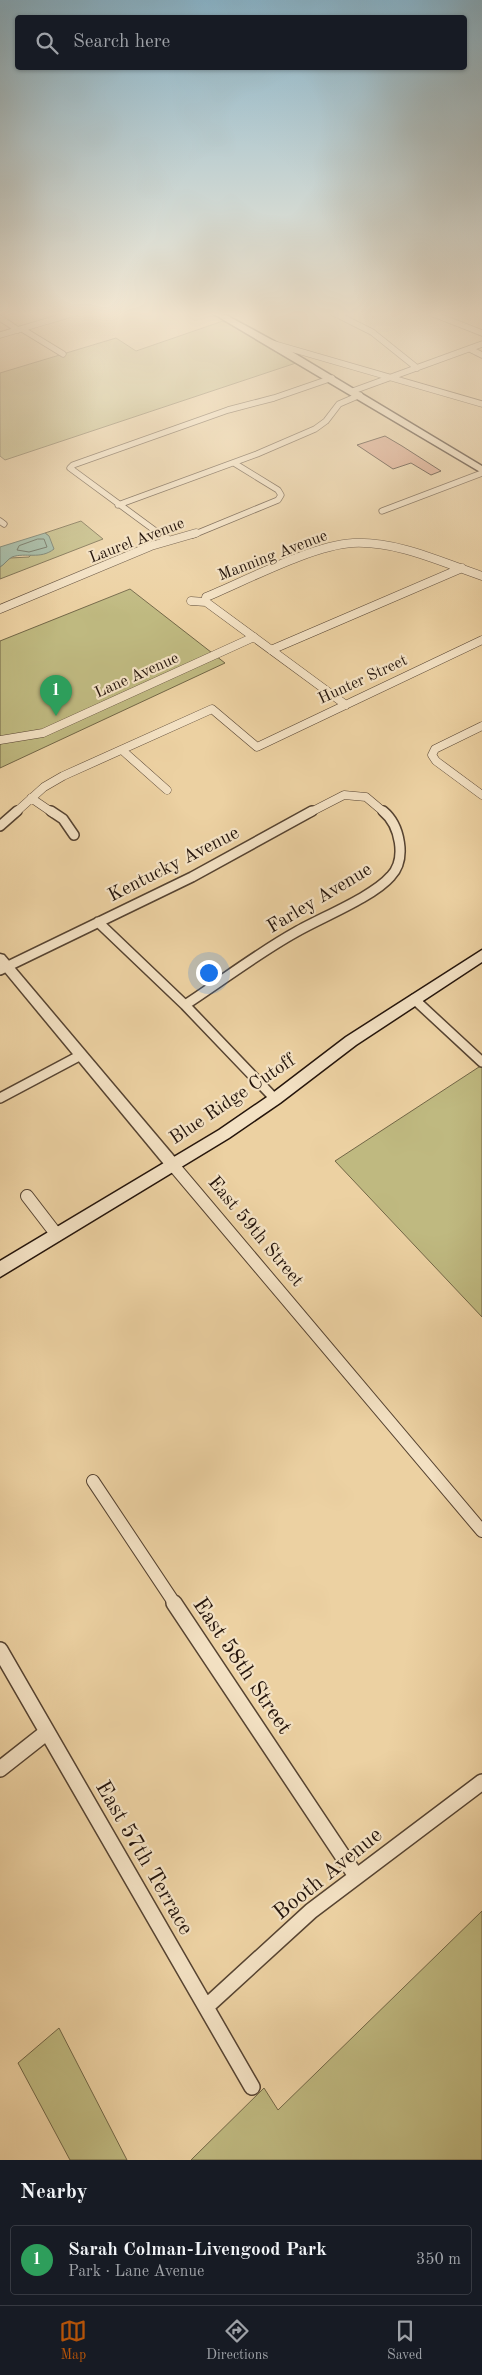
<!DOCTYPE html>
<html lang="en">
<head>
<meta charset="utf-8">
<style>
	body { margin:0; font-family:"Old Standard TT",serif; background:#242831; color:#f1f3f6 }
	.you { position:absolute; left:208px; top:972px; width:18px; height:18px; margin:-12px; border:4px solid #fff; border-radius:50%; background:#1a73e8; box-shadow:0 0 0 8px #1a73e833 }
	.badge { display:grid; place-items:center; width:32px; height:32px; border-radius:50%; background:#b45309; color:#fff; font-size:16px; font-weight:700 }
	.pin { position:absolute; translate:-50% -41px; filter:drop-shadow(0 1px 2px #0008) }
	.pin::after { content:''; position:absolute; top:26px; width:18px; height:15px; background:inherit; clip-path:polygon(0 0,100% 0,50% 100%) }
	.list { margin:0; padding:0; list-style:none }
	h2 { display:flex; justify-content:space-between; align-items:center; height:65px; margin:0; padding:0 20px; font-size:21px }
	h2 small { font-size:16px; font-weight:400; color:#9ea1a6 }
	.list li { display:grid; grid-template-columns:32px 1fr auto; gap:15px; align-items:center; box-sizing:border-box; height:70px; margin:0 10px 10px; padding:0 10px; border:1px solid #363941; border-radius:5px }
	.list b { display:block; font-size:19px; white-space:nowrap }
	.list p { margin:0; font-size:16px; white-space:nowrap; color:#9ea1a6 }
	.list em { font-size:16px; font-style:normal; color:#9ea1a6 }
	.icon { flex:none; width:28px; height:28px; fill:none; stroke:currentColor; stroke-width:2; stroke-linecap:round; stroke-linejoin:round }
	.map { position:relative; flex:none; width:482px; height:2160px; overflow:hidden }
	.search { position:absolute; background:#171b24; box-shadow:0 1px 4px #0004; left:15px; right:15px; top:15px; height:55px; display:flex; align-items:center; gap:12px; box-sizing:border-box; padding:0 18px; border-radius:5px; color:#9ea1a6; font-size:19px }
	.sheet { height:145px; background:#171b24 }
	nav { display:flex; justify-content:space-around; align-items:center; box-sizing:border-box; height:70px; border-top:1px solid #363941; background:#171b24; font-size:14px; color:#9ea1a6 }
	nav a { display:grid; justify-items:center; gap:2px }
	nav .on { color:#b45309 }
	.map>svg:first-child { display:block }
	.green { fill:#bfb980; stroke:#726646 }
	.water { fill:#99b7a3; stroke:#6a7666 }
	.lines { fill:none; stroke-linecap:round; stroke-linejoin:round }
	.shore { stroke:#5e6657; stroke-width:1 }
	.building { fill:#d89d83; stroke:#24140b }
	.minor-far4-casing { stroke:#564331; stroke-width:7 }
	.minor-far3-casing { stroke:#564331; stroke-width:9 }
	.minor-far2-casing { stroke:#564331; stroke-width:12 }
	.minor-far1-casing { stroke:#564331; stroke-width:14 }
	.minor-casing { stroke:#564331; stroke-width:18 }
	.tertiary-casing { stroke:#564331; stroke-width:3 }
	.secondary-casing { stroke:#24140b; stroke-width:3 }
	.minor-far4 { stroke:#f3e1c3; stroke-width:5.5 }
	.minor-far3 { stroke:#f3e1c3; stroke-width:8 }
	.minor-far2 { stroke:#f3e1c3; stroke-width:9 }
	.minor-far1 { stroke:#f3e1c3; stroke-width:12 }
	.minor { stroke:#f3e1c3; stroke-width:15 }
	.tertiary { fill:#f3e1c3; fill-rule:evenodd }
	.secondary { fill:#f3e1c3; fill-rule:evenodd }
	.labels { text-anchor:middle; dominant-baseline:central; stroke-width:4.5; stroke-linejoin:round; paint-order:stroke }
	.far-street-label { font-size:16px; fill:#24140b; stroke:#f3e1c3 }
	.street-label { font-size:19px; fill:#24140b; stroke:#f3e1c3 }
	.near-street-label { font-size:22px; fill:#24140b; stroke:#f3e1c3 }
</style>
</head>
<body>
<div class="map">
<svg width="482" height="2160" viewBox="0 0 482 2160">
	<rect width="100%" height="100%" fill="#ecd1a2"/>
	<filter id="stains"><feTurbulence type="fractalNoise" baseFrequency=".004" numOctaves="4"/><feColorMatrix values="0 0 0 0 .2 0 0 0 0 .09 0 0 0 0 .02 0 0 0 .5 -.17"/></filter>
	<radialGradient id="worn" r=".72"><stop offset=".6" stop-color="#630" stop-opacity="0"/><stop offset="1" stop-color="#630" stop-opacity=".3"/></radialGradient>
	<!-- green -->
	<path class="green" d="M223 321 299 362 5 460 0 456V373L116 338 136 351Z
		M81 521 103 539 0 579V567L10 558 29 557 49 536 45 533Z
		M130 589 225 663 0 768V641Z
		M482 1065V1317L335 1161Z
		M482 1911V2160H191L264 2088 278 2110Z
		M59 2028 127 2160H70L18 2063Z"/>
	<!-- water -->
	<path class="water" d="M45 533 49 536 54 549C40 560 26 552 12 557 8 559 4 565 0 567V547Z"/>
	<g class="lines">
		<!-- shore -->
		<path class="shore" d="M38 539H44L47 547 29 552 17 550 19 546Z"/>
	</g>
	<!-- building -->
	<path class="building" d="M385 436 402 446 441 471 431 475 411 463 393 469 357 445Z"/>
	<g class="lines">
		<!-- minor-far4 casing -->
		<g class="minor-far4-casing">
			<path id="minor-far4" d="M334 313 372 332 417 368
				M431 313 482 333
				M0 318 18 330
				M22 329 63 354
				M0 335 75 313
				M271 343 482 404
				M470 349 482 355
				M353 391 482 344
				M118 505 257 454 315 429 326 421 339 404 360 395
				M382 511 482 473
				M0 521 4 524
				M161 535 70 468 73 465 228 410 274 398 332 378
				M193 535 278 500 281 495 278 490 234 463"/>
		</g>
		<!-- minor-far3 casing -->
		<g class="minor-far3-casing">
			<path id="minor-far3" d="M159 533 168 540
				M191 601 206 602 346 705
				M206 602V597C245 581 313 545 353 543 397 541 441 562 482 576
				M0 609 151 546 196 533
				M271 650 462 568
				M482 726 435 749 432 755 436 761 482 795
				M0 740 43 733 254 637
				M122 750 167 790
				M31 798 53 813
				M15 813 44 787 63 776 212 709 257 747 482 640
				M309 813 344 795 366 797 385 813"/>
		</g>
		<!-- minor-far2 casing -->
		<g class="minor-far2-casing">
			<path id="minor-far2" d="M51 811 63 819 74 835
				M0 826 17 811
				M98 922 185 1005 275 1099
				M0 970 192 877 312 811
				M414 999 482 1062
				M185 1005C222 981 258 953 296 932 322 917 373 897 391 876 407 859 400 825 383 811
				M0 1098 81 1055"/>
		</g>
		<!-- minor-far1 casing -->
		<g class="minor-far1-casing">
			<path id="minor-far1" d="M173 1165 482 1531
				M27 1196 57 1235
				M93 1481 175 1604"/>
		</g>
		<!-- minor casing -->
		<g class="minor-casing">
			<path id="minor" d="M174 1603 356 1876
				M0 1650 252 2087
				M0 1769 47 1732
				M206 2007 311 1911 482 1782"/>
		</g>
		<!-- tertiary casing -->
		<g class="tertiary-casing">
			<path id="tertiary" d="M0 954 4 955 178 1161 180 1165 178 1169 173 1170 168 1169 0 966Z"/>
		</g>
		<!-- secondary casing -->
		<g class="secondary-casing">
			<path id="secondary" d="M212 313H222L274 341 482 466V473Z
				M482 950V962L356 1045 280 1103 229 1138 0 1277V1261L219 1130 270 1095 346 1037Z"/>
		</g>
		<!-- minor-far4 -->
		<use href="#minor-far4" class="minor-far4"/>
		<!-- minor-far3 -->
		<use href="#minor-far3" class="minor-far3"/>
		<!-- minor-far2 -->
		<use href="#minor-far2" class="minor-far2"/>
		<!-- minor-far1 -->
		<use href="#minor-far1" class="minor-far1"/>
		<!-- minor -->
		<use href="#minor" class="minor"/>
		<!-- tertiary -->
		<use href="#tertiary" class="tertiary"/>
		<!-- secondary -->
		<use href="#secondary" class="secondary"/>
	</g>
	<!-- sky -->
	<linearGradient id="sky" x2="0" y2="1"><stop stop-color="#88b5cc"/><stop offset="0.51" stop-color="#f6ead5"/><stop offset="1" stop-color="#f6ead5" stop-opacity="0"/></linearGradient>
	<rect width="482" height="616" fill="url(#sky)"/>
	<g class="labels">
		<!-- far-street labels -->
		<g class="far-street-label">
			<text transform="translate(137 541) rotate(-21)">Laurel Avenue</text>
			<text transform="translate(273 556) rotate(-21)">Manning Avenue</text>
			<text transform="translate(137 676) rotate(-24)">Lane Avenue</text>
			<text transform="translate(363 680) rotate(-25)">Hunter Street</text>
		</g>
		<!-- street labels -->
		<g class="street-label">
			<text transform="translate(174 865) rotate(-27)">Kentucky Avenue</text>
			<text transform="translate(320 899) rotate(-31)">Farley Avenue</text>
			<text transform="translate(233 1100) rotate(-34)">Blue Ridge Cutoff</text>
			<text transform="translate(255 1232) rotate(50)">East 59th Street</text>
		</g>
		<!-- near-street labels -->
		<g class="near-street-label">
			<text transform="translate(242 1666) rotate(56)">East 58th Street</text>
			<text transform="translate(144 1858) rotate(60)">East 57th Terrace</text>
			<text transform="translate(328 1874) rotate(-39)">Booth Avenue</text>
		</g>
	</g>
	<rect width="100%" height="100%" filter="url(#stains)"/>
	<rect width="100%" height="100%" fill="url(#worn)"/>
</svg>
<div class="you"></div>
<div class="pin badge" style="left:56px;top:716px;background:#2e9e5b">1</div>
<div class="search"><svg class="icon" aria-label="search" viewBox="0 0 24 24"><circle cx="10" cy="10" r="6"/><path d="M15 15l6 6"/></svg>Search here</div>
</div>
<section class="sheet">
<h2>Nearby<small></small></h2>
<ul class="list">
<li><span class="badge" style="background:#2e9e5b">1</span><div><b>Sarah Colman-Livengood Park</b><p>Park · Lane Avenue</p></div><em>350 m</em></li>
</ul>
</section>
<nav>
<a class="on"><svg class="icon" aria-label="map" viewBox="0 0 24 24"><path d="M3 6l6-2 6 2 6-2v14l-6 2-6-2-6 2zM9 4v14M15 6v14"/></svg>Map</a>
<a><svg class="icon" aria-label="directions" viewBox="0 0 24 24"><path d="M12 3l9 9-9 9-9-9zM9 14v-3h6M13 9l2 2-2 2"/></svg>Directions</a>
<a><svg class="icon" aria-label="saved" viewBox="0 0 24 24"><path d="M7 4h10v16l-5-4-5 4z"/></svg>Saved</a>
</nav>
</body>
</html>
